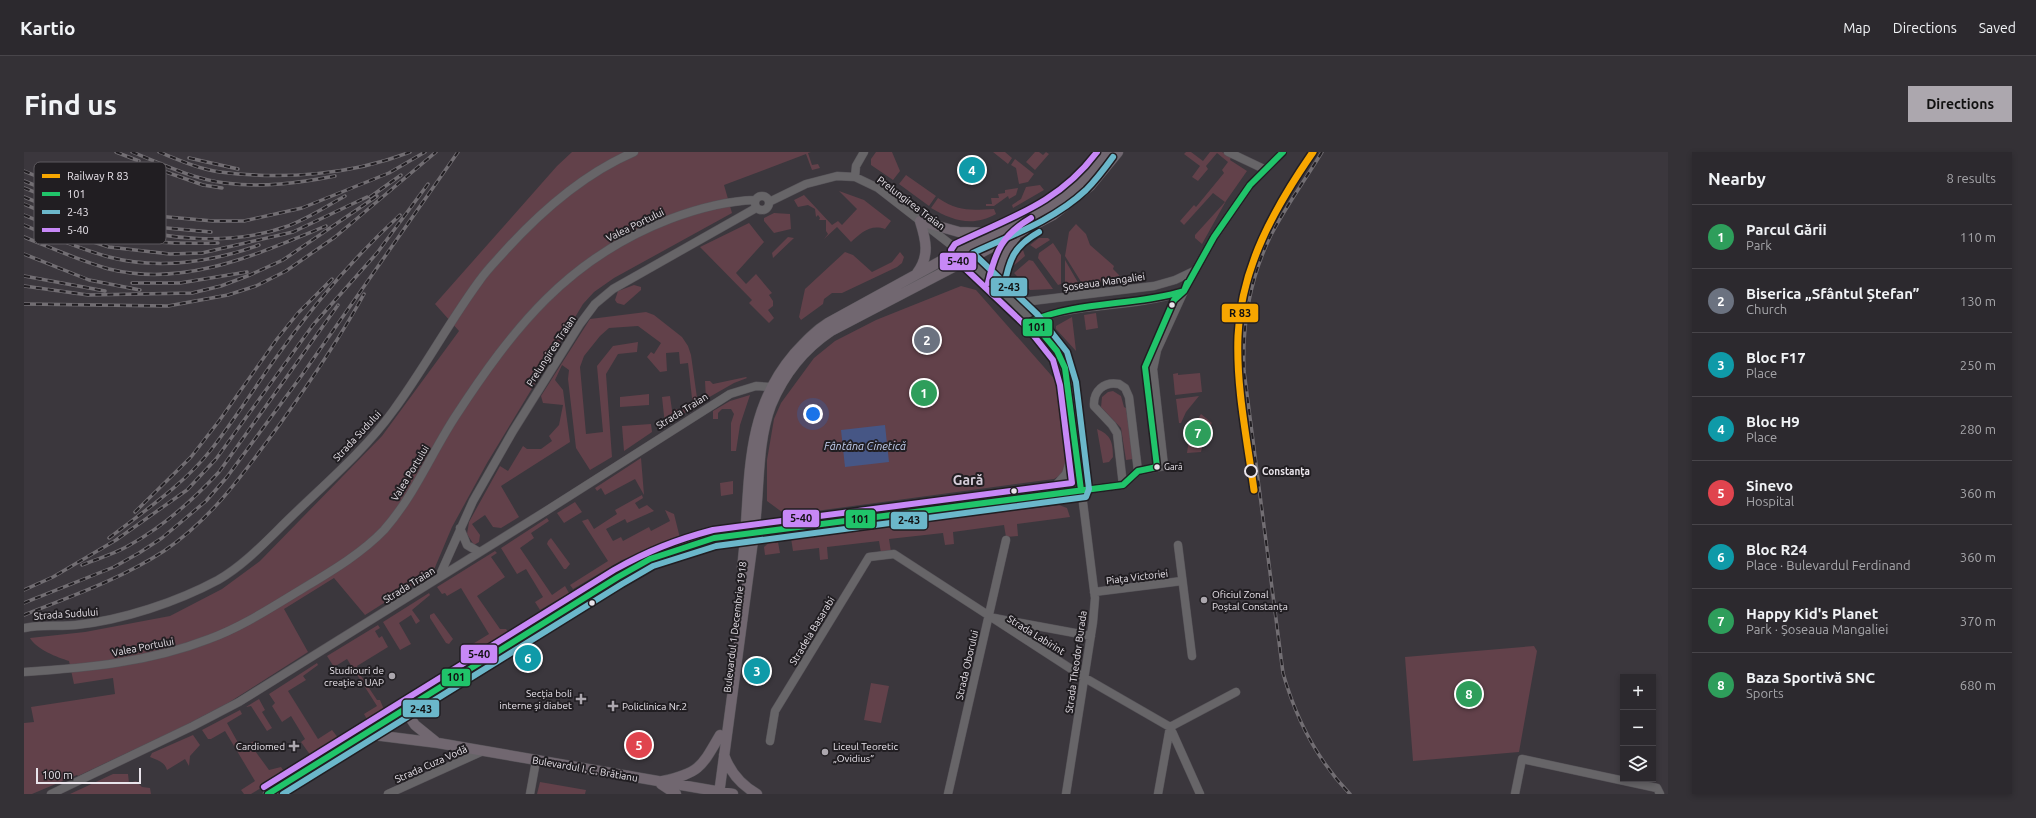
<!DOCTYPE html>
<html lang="en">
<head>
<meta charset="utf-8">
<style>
	body { margin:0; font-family:Ubuntu,sans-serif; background:#343136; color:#f1f3f6 }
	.controls { position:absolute; right:12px; bottom:12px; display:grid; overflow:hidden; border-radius:0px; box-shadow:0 2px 6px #0003 }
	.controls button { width:36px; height:36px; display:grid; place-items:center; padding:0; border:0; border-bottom:1px solid #48454a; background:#2c292e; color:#f1f3f6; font:20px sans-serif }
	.scale { position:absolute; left:12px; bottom:10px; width:105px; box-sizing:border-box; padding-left:4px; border:2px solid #e9e4eb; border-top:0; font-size:11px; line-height:14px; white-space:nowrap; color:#e9e4eb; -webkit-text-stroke:3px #211e22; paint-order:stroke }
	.you { position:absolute; left:789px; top:262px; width:14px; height:14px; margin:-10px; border:3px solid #fff; border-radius:50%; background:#1a73e8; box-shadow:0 0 0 6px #1a73e833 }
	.badge { display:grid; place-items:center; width:26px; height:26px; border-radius:50%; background:#aca7ae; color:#fff; font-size:13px; font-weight:700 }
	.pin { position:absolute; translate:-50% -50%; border:2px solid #fff; box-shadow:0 1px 4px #0006 }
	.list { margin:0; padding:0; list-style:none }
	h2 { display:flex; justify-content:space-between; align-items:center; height:52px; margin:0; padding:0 16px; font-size:17px }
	h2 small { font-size:13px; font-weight:400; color:#a6a6aa }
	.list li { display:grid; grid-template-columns:26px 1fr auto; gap:12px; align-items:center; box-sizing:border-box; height:64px; padding:0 16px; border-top:1px solid #48454a }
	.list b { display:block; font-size:15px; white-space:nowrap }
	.list p { margin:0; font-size:13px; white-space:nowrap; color:#a6a6aa }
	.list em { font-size:13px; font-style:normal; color:#a6a6aa }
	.icon { flex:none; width:22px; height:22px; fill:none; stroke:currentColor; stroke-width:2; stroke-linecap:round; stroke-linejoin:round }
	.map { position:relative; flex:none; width:1644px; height:642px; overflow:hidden; border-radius:0px }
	header { display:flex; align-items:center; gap:24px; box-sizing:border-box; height:56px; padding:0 20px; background:#2c292e; border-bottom:1px solid #48454a }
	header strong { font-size:19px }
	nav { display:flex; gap:22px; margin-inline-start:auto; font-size:14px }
	.intro { display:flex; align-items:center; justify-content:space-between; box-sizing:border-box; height:96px; padding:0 24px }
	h1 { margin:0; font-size:28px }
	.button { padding:10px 18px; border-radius:0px; background:#aca7ae; color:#111; font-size:14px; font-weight:700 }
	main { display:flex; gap:24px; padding:0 24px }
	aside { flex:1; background:#2c292e; border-radius:0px; box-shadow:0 2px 6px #0003 }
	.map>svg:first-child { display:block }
	.green { fill:#62414a }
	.water { fill:#465685 }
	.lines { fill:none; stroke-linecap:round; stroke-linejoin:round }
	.minor-casing { stroke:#565358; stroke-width:9 }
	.major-casing { stroke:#565358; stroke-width:11 }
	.minor { stroke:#676568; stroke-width:8 }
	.major { stroke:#716770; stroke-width:10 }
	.rail-casing { stroke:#726e73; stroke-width:3.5 }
	.rail { stroke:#211e22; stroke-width:2; stroke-dasharray:6; stroke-linecap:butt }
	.bus-1-casing { stroke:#211e22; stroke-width:9 }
	.bus-2-casing { stroke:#211e22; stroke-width:9 }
	.bus-3-casing { stroke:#211e22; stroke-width:9 }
	.bus-1 { stroke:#20c46a; stroke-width:6 }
	.bus-2 { stroke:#6bb7ca; stroke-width:6 }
	.bus-3 { stroke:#c788f6; stroke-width:6 }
	.rail-1-casing { stroke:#211e22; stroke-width:10 }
	.rail-1 { stroke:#f7a600; stroke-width:7 }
	.bus-dot { fill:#e9e4eb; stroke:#211e22; stroke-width:1.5 }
	.stop-dot { fill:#211e22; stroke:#e9e4eb; stroke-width:2 }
	.poi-dot { fill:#aca7ae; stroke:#211e22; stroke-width:1.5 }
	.labels { text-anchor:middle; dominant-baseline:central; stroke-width:4; stroke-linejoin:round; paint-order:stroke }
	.bus-label { font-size:9px; fill:#e9e4eb; stroke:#211e22; text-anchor:start }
	.street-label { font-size:10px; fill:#e9e4eb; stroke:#211e22 }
	.stop-label { font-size:10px; font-weight:bold; fill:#e9e4eb; stroke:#211e22; text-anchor:start }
	.poi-label { font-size:10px; fill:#e9e4eb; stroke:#211e22; text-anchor:start }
	.water-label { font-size:11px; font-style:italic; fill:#c4d1f1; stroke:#211e22 }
	.district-label { font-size:14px; font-weight:bold; fill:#d5cdd9; stroke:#211e22 }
	.key { fill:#211e22; stroke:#5d595e; stroke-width:1 }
	.key-label { font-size:11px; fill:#e9e4eb }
	.line-badge { stroke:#211e22; stroke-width:1.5 }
	.pale-badge-label { font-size:11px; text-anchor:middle; font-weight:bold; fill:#111 }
</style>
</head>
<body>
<header>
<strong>Kartio</strong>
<nav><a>Map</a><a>Directions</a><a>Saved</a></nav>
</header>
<div class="intro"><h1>Find us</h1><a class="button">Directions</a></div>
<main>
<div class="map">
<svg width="1644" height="642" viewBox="0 0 1644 642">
	<rect width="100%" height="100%" fill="#3b373d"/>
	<!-- green -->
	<path class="green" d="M548 0H787L784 1 788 13 794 12 796 16 788 18 782 2 700 33 708 61 590 126 570 140 559 152 463 311 428 375 409 420 341 463 310 426 260 457 284 500 204 551 156 576 54 624 53 623 8 642H0V571L10 570 7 555 91 542 89 526 50 532 45 509C33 505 13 498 6 486L61 480 146 464 198 437 236 409 358 284 435 179 411 152 533 14Z
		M852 0H868L876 19 869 28 847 13V7Z
		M969 0H981L988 6 984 12Z
		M1011 0H1015L1019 3 1022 0 1025 2 1011 18 1002 10Z
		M1162 0H1167L1179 9 1186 0H1198L1207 5 1206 8 1223 19 1202 49 1178 92 1171 86V83L1201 50 1189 41 1160 73 1156 69 1170 53 1172 55 1200 21 1198 18 1204 10 1193 1 1182 14 1184 17 1174 29 1168 25 1176 14 1160 2Z
		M991 7 1010 22 1004 30 995 32 992 16 987 13Z
		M882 23 912 44 905 54 875 32Z
		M1016 33 1020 38 989 56 988 53 997 47 1002 35Z
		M994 36 992 43 985 47 984 44 970 54H962V52H968L967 46H975L974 42 981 41V38Z
		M815 39 840 48 867 69 861 77C846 72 837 81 827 90L813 75 800 87 804 82 802 79V68H795L796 66 794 63 792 65 791 57 784 53 774 55 770 48 780 43 808 73 814 69 818 73 833 57Z
		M914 46C935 60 947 58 970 57L972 62C949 75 929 69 907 56Z
		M750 61 766 62 767 77 750 81 740 69V66Z
		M725 71 740 90 712 121 722 132 732 122 748 141 745 143 749 149V154L744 158 750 166 745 171 725 151 728 148 676 95Z
		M1052 72 1062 82 1066 93 1090 114 1089 117 1095 123 1096 128 1059 133 1041 104 1045 80Z
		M764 85 770 86 749 106 748 101Z
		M1015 86H1024L1026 88 1012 97 1006 93Z
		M1029 91 1037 103V132L1034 133 1014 106 1015 101Z
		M999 98 1001 104 987 116C987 106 991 103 999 98Z
		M821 100 829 103 848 120 868 110 876 100 880 105 878 111 873 115 818 141H808L800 147 799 152 777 168 775 165 781 137Z
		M1005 108 1009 109 1029 137 1006 138 990 121Z
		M1041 108 1056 134 1041 136Z
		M610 133 617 135V138L600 153 593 151 591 148 594 139Z
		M937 134 952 138 1034 231 1043 309 1038 322 1030 327 762 363 743 349V308L750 267 757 251 790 206 811 189 852 168Z
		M622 160 630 163 658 185 664 194 667 203 674 253 641 273 638 245 646 244 648 258 669 255 664 211 656 212 655 200 642 201 643 219 636 220 623 205 627 200 630 202 637 191 614 174 585 176 576 184 560 204 556 215 562 282 579 280 573 214 589 194 614 190 613 200 594 202 582 222 588 305 566 318 552 296 544 227 545 218 538 213 531 228 539 238 546 290 477 334 495 365 477 376 469 375 461 363 448 372 456 383 455 390 450 393 443 382 445 370 476 314 484 319 499 294 503 297H517L528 289 525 284 535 273 539 253 519 251 517 244 566 167Z
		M1072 161 1074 176 1062 178 1060 163Z
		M1048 165 1052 199 1032 177V174Z
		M1154 221V223L1176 221 1178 240 1151 243 1149 222Z
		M722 225 723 226 710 231 682 247 681 229H686L689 232Z
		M1089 239 1097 244 1100 255 1102 256 1109 307 1102 308 1097 276 1077 255 1078 245 1084 240Z
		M625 242V253L596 255V245Z
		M726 243 716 273 712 299H707V271L710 262 707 257H698L694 261V267H689V259L706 249Z
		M1175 244 1162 260 1157 271H1155L1152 247Z
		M1177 262 1188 271 1181 282 1177 300 1163 301 1166 280Z
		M627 272 628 280 600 299 598 274Z
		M1073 277C1087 283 1089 290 1089 305L1085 310 1079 311Z
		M617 306 620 343 611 327 581 343 577 336 573 339 571 336Z
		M709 329V342L697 344 696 331Z
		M618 343 619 346 611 351 615 357 623 353 630 359 603 371 601 367 582 377 589 389 597 385 599 389 625 375 627 379 646 369 641 358 650 362 656 386 598 408 549 437 546 433 584 409 558 369 564 367 570 377 593 362 591 358Z
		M551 350 558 360 540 371 533 361Z
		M1035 353 1043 356 1046 365 993 372 994 384 982 385 980 373 929 380 930 392 921 393 919 381 865 387 867 400 857 401 855 389 803 395 804 407 796 408 795 396 769 399 767 386Z
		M523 366 525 369 507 381 510 386 496 396 528 443 541 434 545 441 516 458 511 450 519 445 502 417 493 422 477 396Z
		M527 386 546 412 542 417H540L523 392 524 389Z
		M749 387 751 391 754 390 756 401 741 403 740 395Z
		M471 399 473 401 467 405 481 425 453 444 476 477H482L486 482 452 502 447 493 465 482 437 436 423 444 421 441 418 442 413 435Z
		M405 441 406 443 388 458 396 469 392 472 387 463 375 471 387 492 376 498 359 470Z
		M410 461 429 487 425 492 422 491 406 466V463Z
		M354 473 356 476 351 479 355 486 358 484 364 495 333 514 335 521 353 548H356L361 560 344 569 340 562 353 554 323 507 310 515 303 504Z
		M1510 494 1513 499 1495 600 1389 609 1381 505Z
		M293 511 294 513 279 524 282 528 264 539 294 587 308 578 315 587 287 604 277 590 281 587 267 564 258 570 248 554 251 551 245 542Z
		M847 531 865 534 857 571 840 568Z
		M235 547 241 558 238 560 248 576 243 579 227 554 222 555Z
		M216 558 218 562 203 571 217 596 232 588 229 596 245 618 257 615 261 621 227 642H220L217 638 231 629 201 579 187 587H184L178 578Z
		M169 583 176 593 166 604 165 614 161 607 143 618C141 610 133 608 126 605L128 601Z
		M89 622H104L105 631 112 629 118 635 126 636 127 642H46Z
		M516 630 562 638 561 642H513Z"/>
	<!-- water -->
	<path class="water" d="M861 273 865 310 821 315 817 278Z"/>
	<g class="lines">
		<!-- minor casing -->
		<g class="minor-casing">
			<path id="minor" d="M1204 0 1240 17
				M831 25 832 14 840 0
				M731 51a7 7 0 1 1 14 0a7 7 0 1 1-14 0Z
				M745 50 782 32 813 24 831 25 854 36 935 99 991 151 1033 199 1039 211 1044 231 1071 446 1069 470 1042 642
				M991 151 1130 134 1151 128 1170 119
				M1008 169C1024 161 1042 159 1059 156 1092 152 1128 150 1160 139
				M1099 333 1093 281 1088 273 1070 254C1069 239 1080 229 1095 232L1101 236 1105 245 1114 319
				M1024 342 1042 322 1050 296
				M436 376 443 393 455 400
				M726 380 1099 333 1114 319 1140 314 1129 217 1133 198 1160 139 1190 85 1226 33 1259 0
				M1154 393 1168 504
				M415 425 449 349 489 279 556 172 571 152 589 137 732 56
				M1070 440 1158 429
				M970 466 1067 484
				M0 476C18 472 35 475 52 473 99 468 153 450 194 428 222 412 245 386 268 364 302 331 341 298 369 259 400 217 425 170 456 128 463 118 472 109 480 100 517 59 559 22 610 0
				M0 520C63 516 126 510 185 487 218 475 248 455 278 437 306 420 337 402 360 378 390 344 407 302 431 265 489 176 544 106 646 67 675 56 701 49 731 48
				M746 589 751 559 845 405 870 402 1061 526 1146 575 1176 642
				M27 642 169 574 215 550 522 359 706 242 732 234 746 235
				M364 642 459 599
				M506 642 512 609
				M924 642 982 388
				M1134 642 1146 575 1212 540
				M1491 642 1498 607 1633 636 1636 642"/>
		</g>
		<!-- major casing -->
		<g class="major-casing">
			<path id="major" d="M896 69 935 80 968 81
				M893 121C906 104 902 88 896 69
				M972 133 979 105 991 86
				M718 416C728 339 716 265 770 202 781 190 791 179 804 171L935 99 1022 57 1059 29 1083 0
				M381 558 391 573 412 590
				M342 582 414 591 709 642
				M700 603C706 620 717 633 733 642
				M639 629C676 621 678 614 696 583
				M637 632 652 642
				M244 642 594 425C637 401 674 388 722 381
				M695 642C706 555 719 468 730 381 736 339 732 293 747 253 760 222 780 197 807 179L1029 63 1066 34 1094 0"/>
		</g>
		<!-- minor -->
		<use href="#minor" class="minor"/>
		<!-- major -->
		<use href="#major" class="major"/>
		<!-- rail casing -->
		<g class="rail-casing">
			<path id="rail" d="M92 0 115 9
				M108 0C138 12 169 27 201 31 238 36 275 31 311 24
				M135 0C155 8 175 17 196 20 259 28 327 23 386 0
				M1298 0C1281 28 1262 54 1247 83 1226 126 1218 172 1220 219L1259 521C1272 567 1293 608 1326 642
				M165 6 214 17
				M0 19 81 52 121 63 189 69H220L278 56 365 21 401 0
				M142 20 179 33 198 36
				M0 29 99 68 131 75 187 80
				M0 36C29 47 58 62 87 71 141 88 207 94 261 75 282 68 301 55 321 44
				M0 45 63 70 101 82
				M346 45 377 23
				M0 52C29 64 59 79 90 85 124 91 159 92 194 91
				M0 63 57 86 85 95 146 102 178 101 269 80 343 45
				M0 73C28 85 56 97 85 105 134 118 189 110 235 93
				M0 85C28 96 56 109 85 117 161 136 233 102 302 74
				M0 102 65 128 116 138
				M0 124 81 139
				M108 131H156L223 120
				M0 134 64 143 168 141 197 134 226 123 259 108 353 44
				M0 152 144 154 204 143 232 134 262 119 311 85 412 0
				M111 360 167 305 195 269 253 187 274 161 308 127
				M85 386C120 359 158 334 186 299 209 270 229 238 251 207 287 156 330 105 376 63
				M58 413C73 407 90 402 104 394 139 375 168 349 195 320L314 153
				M0 438 29 425 92 388 163 338 192 307 289 173 353 101 404 32
				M0 451 90 415 115 401 138 386 182 349 203 325 278 223 434 0
				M0 463C48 444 97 427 140 399 189 366 222 318 256 272 286 230 315 188 340 142"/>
		</g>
		<!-- rail -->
		<use href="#rail" class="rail"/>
		<!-- bus-1 casing -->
		<g class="bus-1-casing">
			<path id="bus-1" d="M1057 338 1041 216 1033 199 1008 169C1053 149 1111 154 1160 139L1163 131
				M244 642 594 425 626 407 690 386 1099 333 1114 319 1133 315 1121 215 1150 148 1160 139 1190 85 1226 33 1259 0"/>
		</g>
		<!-- bus-2 casing -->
		<g class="bus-2-casing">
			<path id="bus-2" d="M980 135C985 107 990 94 1015 80
				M259 642 598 432 629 414 692 394 1062 345 1065 337 1052 230 1043 200 1014 163 949 101C988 83 1030 68 1062 38 1072 28 1081 16 1089 5"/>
		</g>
		<!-- bus-3 casing -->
		<g class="bus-3-casing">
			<path id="bus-3" d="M964 131C971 100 978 83 1007 66
				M240 635 590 418C624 399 651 388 689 378L1048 331 1036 233 1029 208 1002 174 929 105 927 98 931 92C987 65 1034 52 1073 0"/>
		</g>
		<!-- bus-1 -->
		<use href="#bus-1" class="bus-1"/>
		<!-- bus-2 -->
		<use href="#bus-2" class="bus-2"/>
		<!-- bus-3 -->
		<use href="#bus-3" class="bus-3"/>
		<!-- rail-1 casing -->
		<g class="rail-1-casing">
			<path id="rail-1" d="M1230 338C1223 287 1212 235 1214 184 1217 115 1251 55 1289 0"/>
		</g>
		<!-- rail-1 -->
		<use href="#rail-1" class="rail-1"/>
	</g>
	<!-- markers -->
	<g class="bus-dot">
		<circle cx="1148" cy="153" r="3.5"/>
		<circle cx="1133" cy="315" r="3.5"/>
		<circle cx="990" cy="339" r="3.5"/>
		<circle cx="568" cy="451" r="3.5"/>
	</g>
	<circle class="stop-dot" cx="1227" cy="319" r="6"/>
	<g class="poi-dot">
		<circle cx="1180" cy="448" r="4"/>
		<circle cx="368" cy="524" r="4"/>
		<path d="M555 541h4v4h4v4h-4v4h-4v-4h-4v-4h4z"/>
		<path d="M587 548h4v4h4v4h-4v4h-4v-4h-4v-4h4z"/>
		<path d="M268 588h4v4h4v4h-4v4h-4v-4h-4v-4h4z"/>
		<circle cx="801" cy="600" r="4"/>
	</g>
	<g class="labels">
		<!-- bus labels -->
		<g class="bus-label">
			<text x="1140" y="315">Gară</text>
		</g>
		<!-- street labels -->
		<g class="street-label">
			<text transform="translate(887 51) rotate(37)">Prelungirea Traian</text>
			<text transform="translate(611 73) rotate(-26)">Valea Portului</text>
			<text transform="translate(1080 130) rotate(-8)">Șoseaua Mangaliei</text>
			<text transform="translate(527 199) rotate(-57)">Prelungirea Traian</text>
			<text transform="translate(658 259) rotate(-32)">Strada Traian</text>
			<text transform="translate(333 284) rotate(-47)">Strada Sudului</text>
			<text transform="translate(386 321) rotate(-59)">Valea Portului</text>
			<text transform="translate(1113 425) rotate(-7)">Piața Victoriei</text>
			<text transform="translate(385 433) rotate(-32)">Strada Traian</text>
			<text transform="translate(42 462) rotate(-4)">Strada Sudului</text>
			<text transform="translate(711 475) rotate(-83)">Bulevardul 1 Decembrie 1918</text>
			<text transform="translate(788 479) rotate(-59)">Stradela Basarabi</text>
			<text transform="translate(1012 483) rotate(32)">Strada Labirint</text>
			<text transform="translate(119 495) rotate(-11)">Valea Portului</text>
			<text transform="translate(1052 510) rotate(-82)">Strada Theodor Burada</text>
			<text transform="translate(943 513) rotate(-77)">Strada Oborului</text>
			<text transform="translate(407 612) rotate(-24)">Strada Cuza Vodă</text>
			<text transform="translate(561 617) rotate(10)">Bulevardul I. C. Brătianu</text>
		</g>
		<!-- stop labels -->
		<g class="stop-label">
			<text x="1238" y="319">Constanța</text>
		</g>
		<!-- poi labels -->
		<g class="poi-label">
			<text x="1188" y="442">Oficiul Zonal<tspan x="1188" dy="12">Poștal Constanța</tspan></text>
			<text x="360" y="518" text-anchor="end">Studiouri de<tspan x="360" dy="12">creație a UAP</tspan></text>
			<text x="548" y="541" text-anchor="end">Secția boli<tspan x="548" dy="12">interne și diabet</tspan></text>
			<text x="598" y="554">Policlinica Nr.2</text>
			<text x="261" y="594" text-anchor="end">Cardiomed</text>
			<text x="809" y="594">Liceul Teoretic<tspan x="809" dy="12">„Ovidius”</tspan></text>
		</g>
		<!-- water labels -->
		<g class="water-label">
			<text x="841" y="294">Fântâna Cinetică</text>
		</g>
		<!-- district labels -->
		<g class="district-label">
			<text x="944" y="328">Gară</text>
		</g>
	</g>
	<!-- legend -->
	<rect x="10" y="10" width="132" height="82" rx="6" class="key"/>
	<rect x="18" y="22" width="18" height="4" fill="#f7a600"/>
	<rect x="18" y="40" width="18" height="4" fill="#20c46a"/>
	<rect x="18" y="58" width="18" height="4" fill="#6bb7ca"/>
	<rect x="18" y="76" width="18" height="4" fill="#c788f6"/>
	<g class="key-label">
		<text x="43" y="28">Railway R 83</text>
		<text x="43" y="46">101</text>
		<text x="43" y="64">2-43</text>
		<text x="43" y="82">5-40</text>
	</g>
	<g class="line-badge">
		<rect x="915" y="100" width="38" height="19" rx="4" fill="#c788f6"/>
		<rect x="966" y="125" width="38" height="20" rx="4" fill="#6bb7ca"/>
		<rect x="1197" y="151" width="38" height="20" rx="4" fill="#f7a600"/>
		<rect x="998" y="166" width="31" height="19" rx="4" fill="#20c46a"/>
		<rect x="758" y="357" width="38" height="19" rx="4" fill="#c788f6"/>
		<rect x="821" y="357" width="31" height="20" rx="4" fill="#20c46a"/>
		<rect x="866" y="359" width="38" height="19" rx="4" fill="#6bb7ca"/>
		<rect x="436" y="492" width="38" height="20" rx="4" fill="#c788f6"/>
		<rect x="417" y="516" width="30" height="19" rx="4" fill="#20c46a"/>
		<rect x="378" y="547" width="38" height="19" rx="4" fill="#6bb7ca"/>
	</g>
	<g class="pale-badge-label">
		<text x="934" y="113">5-40</text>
		<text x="985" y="139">2-43</text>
		<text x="1216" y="165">R 83</text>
		<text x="1013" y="179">101</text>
		<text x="777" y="370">5-40</text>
		<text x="836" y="371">101</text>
		<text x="885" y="372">2-43</text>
		<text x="455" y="506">5-40</text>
		<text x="432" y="529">101</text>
		<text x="397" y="561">2-43</text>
	</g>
</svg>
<div class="controls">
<button>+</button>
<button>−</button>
<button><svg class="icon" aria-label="layers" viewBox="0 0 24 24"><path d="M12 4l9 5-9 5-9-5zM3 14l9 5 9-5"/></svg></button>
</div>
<div class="scale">100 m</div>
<div class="you"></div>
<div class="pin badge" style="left:900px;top:241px;background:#2e9e5b">1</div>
<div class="pin badge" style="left:903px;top:188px;background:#6b7280">2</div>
<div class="pin badge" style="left:733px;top:519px;background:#0f9aa8">3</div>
<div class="pin badge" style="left:948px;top:18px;background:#0f9aa8">4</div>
<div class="pin badge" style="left:615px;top:593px;background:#e0444e">5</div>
<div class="pin badge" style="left:504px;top:506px;background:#0f9aa8">6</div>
<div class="pin badge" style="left:1174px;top:281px;background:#2e9e5b">7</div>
<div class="pin badge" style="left:1445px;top:542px;background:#2e9e5b">8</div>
</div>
<aside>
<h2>Nearby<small>8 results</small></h2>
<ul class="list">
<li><span class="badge" style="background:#2e9e5b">1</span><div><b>Parcul Gării</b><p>Park</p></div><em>110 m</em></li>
<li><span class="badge" style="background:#6b7280">2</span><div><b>Biserica „Sfântul Ștefan”</b><p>Church</p></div><em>130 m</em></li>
<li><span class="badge" style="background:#0f9aa8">3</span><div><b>Bloc F17</b><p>Place</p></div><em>250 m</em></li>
<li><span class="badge" style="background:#0f9aa8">4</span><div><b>Bloc H9</b><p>Place</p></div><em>280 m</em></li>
<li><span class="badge" style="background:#e0444e">5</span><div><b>Sinevo</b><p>Hospital</p></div><em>360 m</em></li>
<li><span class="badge" style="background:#0f9aa8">6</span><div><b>Bloc R24</b><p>Place · Bulevardul Ferdinand</p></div><em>360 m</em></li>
<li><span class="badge" style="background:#2e9e5b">7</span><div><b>Happy Kid's Planet</b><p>Park · Șoseaua Mangaliei</p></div><em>370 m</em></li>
<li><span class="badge" style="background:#2e9e5b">8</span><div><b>Baza Sportivă SNC</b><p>Sports</p></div><em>680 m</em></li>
</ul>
</aside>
</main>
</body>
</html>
